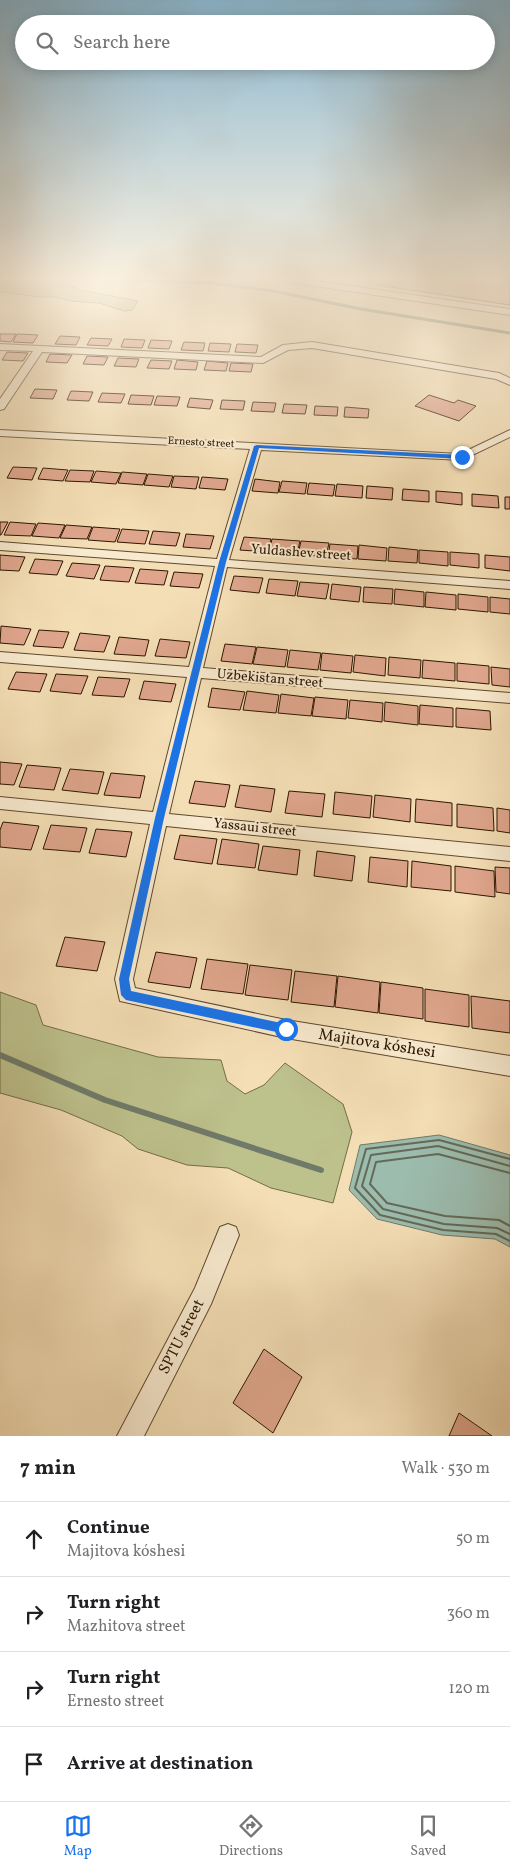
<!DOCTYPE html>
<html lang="en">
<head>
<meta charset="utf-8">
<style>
	body { margin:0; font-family:Vollkorn,serif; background:#f6f6f6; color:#202124 }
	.stop { position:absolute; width:15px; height:15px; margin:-11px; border:4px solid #1a73e8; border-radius:50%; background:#fff }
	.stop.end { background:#1a73e8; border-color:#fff; box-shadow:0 1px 5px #0008 }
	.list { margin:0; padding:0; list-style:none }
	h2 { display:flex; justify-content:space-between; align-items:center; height:65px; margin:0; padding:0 20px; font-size:21px }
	h2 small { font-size:16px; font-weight:400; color:#757577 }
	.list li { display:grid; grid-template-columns:32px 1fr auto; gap:15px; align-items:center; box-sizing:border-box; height:75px; padding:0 20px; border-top:1px solid #e0e0e0 }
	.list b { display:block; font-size:19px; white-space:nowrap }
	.list p { margin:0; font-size:16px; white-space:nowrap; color:#757577 }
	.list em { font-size:16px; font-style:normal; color:#757577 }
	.icon { flex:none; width:28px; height:28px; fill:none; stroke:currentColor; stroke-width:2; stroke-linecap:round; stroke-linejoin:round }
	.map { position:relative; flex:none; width:510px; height:1436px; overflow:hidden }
	.search { position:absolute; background:#fff; box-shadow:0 2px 12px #0003; left:15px; right:15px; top:15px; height:55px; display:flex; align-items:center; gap:12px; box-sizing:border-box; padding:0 18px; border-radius:28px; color:#757577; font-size:19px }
	.sheet { height:365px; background:#fff }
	nav { display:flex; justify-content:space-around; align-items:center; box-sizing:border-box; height:70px; border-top:1px solid #e0e0e0; background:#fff; font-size:14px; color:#757577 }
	nav a { display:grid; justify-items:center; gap:2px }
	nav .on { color:#1a73e8 }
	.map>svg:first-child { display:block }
	.green { fill:#bdc18c; stroke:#756c46 }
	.water { fill:#9cbcae; stroke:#707a68 }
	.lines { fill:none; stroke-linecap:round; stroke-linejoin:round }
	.shore { stroke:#646a57; stroke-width:2 }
	.stream-far1 { stroke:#707a68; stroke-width:3 }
	.stream { stroke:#707a68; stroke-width:6 }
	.building { fill:#dfa68d; stroke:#2d1700 }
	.minor-casing { stroke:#5f492d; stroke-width:2 }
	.minor { fill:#f8eacf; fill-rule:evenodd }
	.route { fill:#1a73e8 }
	.labels { text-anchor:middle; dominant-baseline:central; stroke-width:4; stroke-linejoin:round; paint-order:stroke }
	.far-street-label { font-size:11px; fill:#2d1700; stroke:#f8eacf }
	.street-label { font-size:14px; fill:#2d1700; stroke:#f8eacf }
	.near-street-label { font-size:16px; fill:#2d1700; stroke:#f8eacf }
</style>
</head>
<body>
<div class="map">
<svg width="510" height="1436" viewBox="0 0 510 1436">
	<rect width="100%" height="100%" fill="#f4deb5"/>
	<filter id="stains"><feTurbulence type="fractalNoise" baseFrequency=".004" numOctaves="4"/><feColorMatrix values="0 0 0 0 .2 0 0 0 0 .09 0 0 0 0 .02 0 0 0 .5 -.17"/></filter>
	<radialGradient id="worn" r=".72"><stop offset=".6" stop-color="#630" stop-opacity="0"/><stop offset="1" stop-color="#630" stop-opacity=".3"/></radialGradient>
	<!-- green -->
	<path class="green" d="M0 279H55L80 290 138 301 132 310 124 311 99 303 70 301 55 297H40L0 292Z
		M0 992 36 1005 43 1025 158 1057 221 1060 227 1081 245 1094 264 1085 285 1063 343 1104 352 1132 333 1203 271 1188 228 1168 187 1165 138 1149 122 1136 61 1110 0 1093Z"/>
	<!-- water -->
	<path class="water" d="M439 1135 510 1155V1247L495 1239 442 1235 377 1219 349 1190 360 1145Z"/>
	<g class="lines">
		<!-- shore -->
		<path class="shore" d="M510 1159 439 1140 366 1149 355 1188 380 1215 443 1230 496 1234 510 1241
			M510 1166 438 1146 371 1155 362 1186 383 1209 444 1224 497 1228 510 1234
			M510 1173 438 1154 376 1162 370 1184 387 1203 445 1216 499 1220 510 1226"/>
		<!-- stream-far1 -->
		<path class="stream-far1" d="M100 279 211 283 273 291 361 309 510 333"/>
		<!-- stream -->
		<path class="stream" d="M0 1055 105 1100 321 1170"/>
	</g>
	<!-- building -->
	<path class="building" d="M381 279H510V305L377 285Z
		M0 334H16L11 342 0 341Z
		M17 334 38 335 33 343 13 342Z
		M60 336 80 337 76 345 55 344Z
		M91 338 112 339 108 346 87 345Z
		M124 339 145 340 142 348 121 347Z
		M151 340 172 341 169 349 148 348Z
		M184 342 205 343 203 351 181 350Z
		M210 343 231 344 229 352 208 351Z
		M237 344 258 345 256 353 235 352Z
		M7 352 28 353 23 361 2 360Z
		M50 354 72 355 67 363 46 362Z
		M87 356 108 357 104 365 83 364Z
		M118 358 139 359 136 367 114 366Z
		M151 360 172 361 169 369 147 368Z
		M177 360 198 362 196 370 174 369Z
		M207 361 228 363 226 371 204 370Z
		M231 363 253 364 251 372 229 371Z
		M35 389 57 390 53 399 30 398Z
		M71 391 93 392 89 401 67 400Z
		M102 393 125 394 121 403 98 402Z
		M131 395 154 396 151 405 128 404Z
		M429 395 454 403 458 400 476 406 459 421 415 406Z
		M157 396 180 397 177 406 154 405Z
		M190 398 213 400 210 409 187 407Z
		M222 400 245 401 243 410 220 409Z
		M253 402 276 403 274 412 251 411Z
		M284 404 307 405 305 414 282 413Z
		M315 406 338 407 337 416 314 415Z
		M345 407 369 409 368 418 344 417Z
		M13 467 37 468 32 480 7 478Z
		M43 468 68 470 63 481 38 479Z
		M70 470 94 471 90 482 65 481Z
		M96 471 121 473 116 484 91 482Z
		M122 472 147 474 143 485 118 483Z
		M148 474 173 476 169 487 144 485Z
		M174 476 199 477 196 489 171 487Z
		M202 477 228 479 225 490 199 488Z
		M255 479 280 482 278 493 252 491Z
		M282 481 307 483 305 494 279 492Z
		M309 483 335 485 333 496 307 494Z
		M337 484 363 486 362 498 335 496Z
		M367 486 393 488 392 500 366 498Z
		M403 489 429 491V502L402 500Z
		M436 491 462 493V505L436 502Z
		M472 494 498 496 499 508 472 506Z
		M505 497H510V509H505Z
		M0 522H8L1 535H0Z
		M10 522 36 524 31 536 4 535Z
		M38 523 65 525 59 538 32 536Z
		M66 525 92 527 87 539 60 538Z
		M93 527 120 529 115 542 88 540Z
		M122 529 149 531 145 544 117 542Z
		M153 531 180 533 176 546 149 544Z
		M186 534 214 536 210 549 183 547Z
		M244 537 271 539 268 552 240 550Z
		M272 539 300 541 297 555 269 552Z
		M301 541 329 543 326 557 298 554Z
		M330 544 358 546 357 559 328 557Z
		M359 545 387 548 386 561 358 559Z
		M389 547 418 550 417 563 388 561Z
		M419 550 448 552V566L419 563Z
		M450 552 479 554V568L450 565Z
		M0 555 25 557 19 571 0 570Z
		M485 555 510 557V571L485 568Z
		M35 559 63 561 57 575 29 573Z
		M72 563 100 565 94 579 66 576Z
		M105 566 134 568 129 582 100 580Z
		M140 569 168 571 164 585 135 583Z
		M174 572 203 574 199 588 170 586Z
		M234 576 263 578 259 593 230 590Z
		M269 579 298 581 295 596 266 593Z
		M300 582 329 584 326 599 297 596Z
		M332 584 361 587 359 602 330 599Z
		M364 587 393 589 392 604 363 602Z
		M395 589 424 592V607L394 604Z
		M426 592 456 595V610L425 607Z
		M458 594 488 597V612L458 609Z
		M490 597 510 599V614L490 612Z
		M1 626 31 629 24 645 0 643Z
		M39 630 69 632 63 648 33 646Z
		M80 633 110 636 104 652 74 650Z
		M119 637 149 640 145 656 114 654Z
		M160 639 190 642 186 658 155 656Z
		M225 644 256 647 252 664 221 661Z
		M257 647 288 650 285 667 253 664Z
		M290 650 321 653 318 670 287 667Z
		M322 653 353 656 351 673 320 670Z
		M355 655 386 658 385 676 353 672Z
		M389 657 421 660 420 678 388 675Z
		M423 660 455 663V681L422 678Z
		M457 663 489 666V684L457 681Z
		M491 667 510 669V687L492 685Z
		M16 672 47 674 40 692 8 689Z
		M56 674 88 676 81 694 50 691Z
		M98 677 130 679 124 697 92 695Z
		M144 681 176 684 171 702 139 699Z
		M212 688 245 692 240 710 208 707Z
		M247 691 279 695 276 713 243 710Z
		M281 694 314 698 311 716 278 713Z
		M315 697 348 700 346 719 312 716Z
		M350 700 383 703 382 722 348 718Z
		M385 702 418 706V725L384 721Z
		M420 705 453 708V727L419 724Z
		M456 708 490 711 491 730 456 727Z
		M0 762 22 764 14 785 0 784Z
		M27 765 61 768 54 790 19 787Z
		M70 769 104 772 98 794 62 790Z
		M111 773 145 776 140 798 104 795Z
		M195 781 230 785 225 807 189 803Z
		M240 785 275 789 271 812 235 807Z
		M289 791 325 794 322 817 285 813Z
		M335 792 372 796 370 818 333 814Z
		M375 795 411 799 410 822 373 817Z
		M416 799 452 803V826L415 822Z
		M457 804 493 808 494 831 457 827Z
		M497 808 510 810V833L497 831Z
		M3 822 39 826 31 850 0 847V830Z
		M51 825 87 828 80 852 43 849Z
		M96 829 132 832 126 857 89 853Z
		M180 835 217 839 212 864 174 859Z
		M222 839 259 844 255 868 217 864Z
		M263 846 300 850 297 875 258 870Z
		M317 851 355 856 352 881 314 876Z
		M370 857 408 861 407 887 368 882Z
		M412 861 451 866V891L411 887Z
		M455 866 494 871 495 897 455 892Z
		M495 867 510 868V894L496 892Z
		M65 937 105 942 97 971 56 966Z
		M156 952 197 958 190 988 148 982Z
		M207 959 248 964 243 994 201 989Z
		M250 965 292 970 288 1000 245 995Z
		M295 971 337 976 334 1007 291 1002Z
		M338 976 380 982 378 1013 335 1007Z
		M381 982 423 988V1019L379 1013Z
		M425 989 469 995V1027L425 1021Z
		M471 996 510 1001V1033L472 1028Z
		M264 1349 302 1377 273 1433 233 1403Z
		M459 1413 492 1436H449Z"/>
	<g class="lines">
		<!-- minor casing -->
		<g class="minor-casing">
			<path id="minor" d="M284 279H302L510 309V315L288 282Z
				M312 342 499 373 510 378V385L496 379 312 348 288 350 263 363 42 352 4 409 0 410V399L33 351 0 350V344L261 357 283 345Z
				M0 430 460 454 510 430V437L462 460 261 450 229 560 510 581V589L227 567 203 668 510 693V703L201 678 169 814 510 847V861L166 826 133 979 135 988 286 1020 510 1056V1076L286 1038 120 1001 115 979 150 824 0 809V797L153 812 187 677 0 662V652L189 667 215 566 0 550V542L217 559 250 449 0 436Z
				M228 1224 236 1227 239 1235 211 1304 144 1436H117L195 1288 220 1227Z"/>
		</g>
		<!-- minor -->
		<use href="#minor" class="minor"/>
	</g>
	<!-- sky -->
	<linearGradient id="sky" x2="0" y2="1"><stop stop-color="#89b7d1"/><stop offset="0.58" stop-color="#faf0de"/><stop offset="1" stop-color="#faf0de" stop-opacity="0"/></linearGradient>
	<rect width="510" height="480" fill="url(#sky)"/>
	<!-- route -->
	<path class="route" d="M257 445 462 455 465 457 462 459 259 448 226 562 164 818 129 979 131 991 286 1024 291 1029 286 1034 126 1000 121 995 119 979 155 818 219 562 254 446Z"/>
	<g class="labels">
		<!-- far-street labels -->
		<g class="far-street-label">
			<text transform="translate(201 443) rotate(3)">Ernesto street</text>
		</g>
		<!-- street labels -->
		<g class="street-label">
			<text transform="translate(301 553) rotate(4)">Yuldashev street</text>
			<text transform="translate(270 679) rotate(5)">Uzbekistan street</text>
			<text transform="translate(255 828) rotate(6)">Yassaui street</text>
		</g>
		<!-- near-street labels -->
		<g class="near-street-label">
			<text transform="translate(377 1044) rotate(9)">Majitova kóshesi</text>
			<text transform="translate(182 1337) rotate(-63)">SPTU street</text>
		</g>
	</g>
	<rect width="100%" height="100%" filter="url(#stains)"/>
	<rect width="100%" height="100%" fill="url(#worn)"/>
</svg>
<div class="stop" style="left:286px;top:1029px"></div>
<div class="stop end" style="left:462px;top:457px"></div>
<div class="search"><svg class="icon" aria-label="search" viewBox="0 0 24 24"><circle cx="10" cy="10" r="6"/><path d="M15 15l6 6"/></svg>Search here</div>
</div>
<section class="sheet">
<h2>7 min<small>Walk · 530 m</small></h2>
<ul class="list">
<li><svg class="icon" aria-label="ahead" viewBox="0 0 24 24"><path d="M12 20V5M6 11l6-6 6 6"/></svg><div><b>Continue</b><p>Majitova kóshesi</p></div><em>50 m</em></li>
<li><svg class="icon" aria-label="right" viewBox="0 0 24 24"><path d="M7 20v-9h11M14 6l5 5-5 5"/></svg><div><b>Turn right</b><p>Mazhitova street</p></div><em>360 m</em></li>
<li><svg class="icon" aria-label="right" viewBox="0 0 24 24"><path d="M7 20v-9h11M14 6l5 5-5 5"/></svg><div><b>Turn right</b><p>Ernesto street</p></div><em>120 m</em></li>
<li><svg class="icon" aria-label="arrive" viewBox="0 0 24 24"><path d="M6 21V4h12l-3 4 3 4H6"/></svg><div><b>Arrive at destination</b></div></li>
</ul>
</section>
<nav>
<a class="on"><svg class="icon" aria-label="map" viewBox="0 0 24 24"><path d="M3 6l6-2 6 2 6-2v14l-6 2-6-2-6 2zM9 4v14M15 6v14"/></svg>Map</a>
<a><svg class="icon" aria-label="directions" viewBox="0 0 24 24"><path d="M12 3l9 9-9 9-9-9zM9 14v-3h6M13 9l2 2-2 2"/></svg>Directions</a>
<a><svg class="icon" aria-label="saved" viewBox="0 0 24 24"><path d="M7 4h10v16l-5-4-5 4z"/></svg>Saved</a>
</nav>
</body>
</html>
